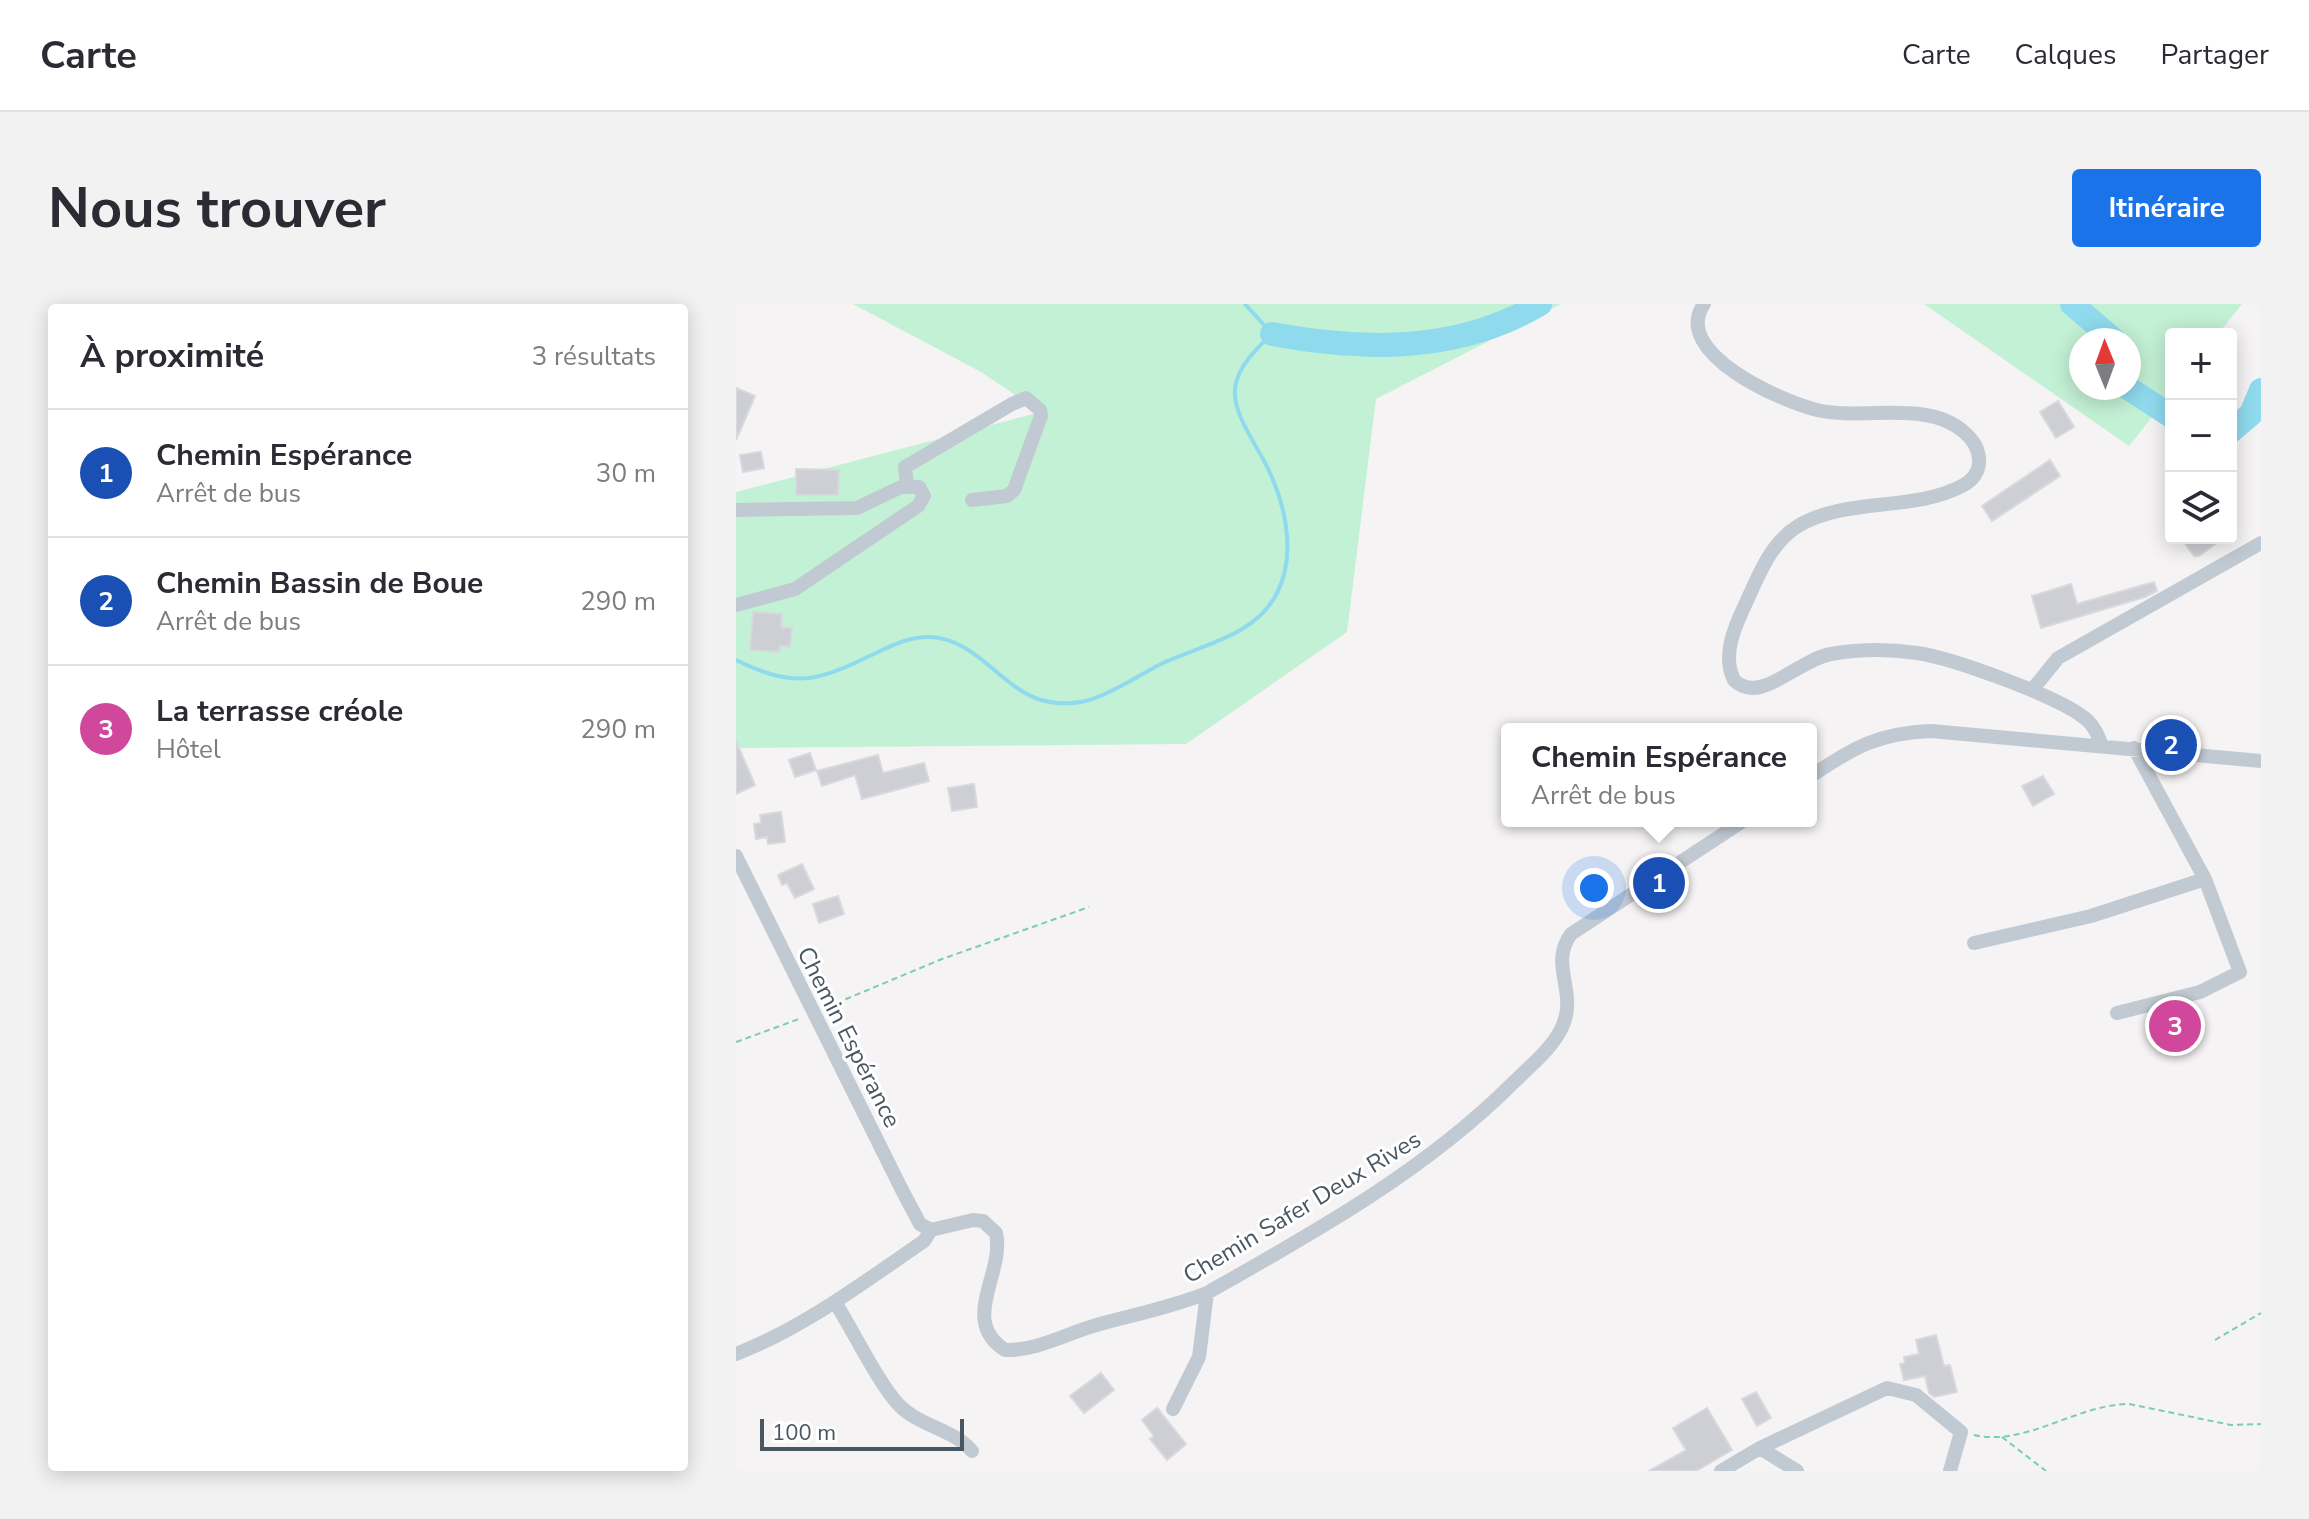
<!DOCTYPE html>
<html lang="fr">
<head>
<meta charset="utf-8">
<style>
	body { margin:0; font-family:"Nunito Sans",sans-serif; background:#f2f2f3; color:#2b2b33 }
	.controls { position:absolute; right:24px; top:24px; display:grid; overflow:hidden; border-radius:8px; box-shadow:0 4px 20px #0003 }
	.controls button { width:72px; height:72px; display:grid; place-items:center; padding:0; border:0; border-bottom:2px solid #e1e1e2; background:#fff; color:#2b2b33; font:40px sans-serif }
	.compass { position:absolute; left:1333px; top:24px; width:72px; height:72px; border-radius:50%; background:#fff; box-shadow:0 4px 20px #0003; rotate:359deg }
	.scale { position:absolute; left:24px; bottom:20px; width:204px; box-sizing:border-box; padding-left:8px; border:4px solid #4a5661; border-top:0; font-size:22px; line-height:28px; white-space:nowrap; color:#4a5661; -webkit-text-stroke:6px #fff; paint-order:stroke }
	.you { position:absolute; left:858px; top:584px; width:28px; height:28px; margin:-20px; border:6px solid #fff; border-radius:50%; background:#1a73e8; box-shadow:0 0 0 12px #1a73e833 }
	.badge { display:grid; place-items:center; width:52px; height:52px; border-radius:50%; background:#1a73e8; color:#fff; font-size:26px; font-weight:700 }
	.pin { position:absolute; translate:-50% -50%; border:4px solid #fff; box-shadow:0 2px 8px #0006 }
	.popup { position:absolute; left:765px; top:419px; width:316px; height:104px; box-sizing:border-box; display:grid; place-content:center; border-radius:8px; background:#fff; filter:drop-shadow(0 2px 6px #0005); font-size:26px; white-space:nowrap; color:#7c7c81 }
	.popup b { font-size:30px; color:#2b2b33 }
	.popup::after { content:''; position:absolute; left:50%; top:100%; margin-left:-16px; border:16px solid transparent; border-top-color:#fff }
	.list { margin:0; padding:0; list-style:none }
	h2 { display:flex; justify-content:space-between; align-items:center; height:104px; margin:0; padding:0 32px; font-size:34px }
	h2 small { font-size:26px; font-weight:400; color:#7c7c81 }
	.list li { display:grid; grid-template-columns:52px 1fr auto; gap:24px; align-items:center; box-sizing:border-box; height:128px; padding:0 32px; border-top:2px solid #e1e1e2 }
	.list b { display:block; font-size:30px; white-space:nowrap }
	.list p { margin:0; font-size:26px; white-space:nowrap; color:#7c7c81 }
	.list em { font-size:26px; font-style:normal; color:#7c7c81 }
	.icon { flex:none; width:44px; height:44px; fill:none; stroke:currentColor; stroke-width:2; stroke-linecap:round; stroke-linejoin:round }
	.map { position:relative; flex:none; width:1525px; height:1167px; overflow:hidden; border-radius:8px }
	header { display:flex; align-items:center; gap:48px; box-sizing:border-box; height:112px; padding:0 40px; background:#fff; border-bottom:2px solid #e1e1e2 }
	header strong { font-size:38px }
	nav { display:flex; gap:44px; margin-inline-start:auto; font-size:28px }
	.intro { display:flex; align-items:center; justify-content:space-between; box-sizing:border-box; height:192px; padding:0 48px }
	h1 { margin:0; font-size:56px }
	.button { padding:20px 36px; border-radius:8px; background:#1a73e8; color:#fff; font-size:28px; font-weight:700 }
	main { display:flex; gap:48px; padding:0 48px }
	aside { flex:1; background:#fff; border-radius:8px; box-shadow:0 4px 20px #0003 }
	.map>svg:first-child { display:block }
	.green { fill:#c3f1d5; fill-rule:evenodd }
	.lines { fill:none; stroke-linecap:round; stroke-linejoin:round }
	.stream { stroke:#90daee; stroke-width:4 }
	.river { stroke:#90daee; stroke-width:24 }
	.building { fill:#cdcfd5; stroke:#d7d9de; stroke-width:2 }
	.path { stroke:#7ad0a6; stroke-width:2; stroke-dasharray:6 4; stroke-linecap:butt }
	.minor { stroke:#c1cad2; stroke-width:14 }
	.labels { text-anchor:middle; dominant-baseline:central; stroke-width:6; stroke-linejoin:round; paint-order:stroke }
	.street-label { font-size:24px; fill:#4a5661; stroke:#fff }
</style>
</head>
<body>
<header>
<strong>Carte</strong>
<nav><a>Carte</a><a>Calques</a><a>Partager</a></nav>
</header>
<div class="intro"><h1>Nous trouver</h1><a class="button">Itinéraire</a></div>
<main>
<aside>
<h2>À proximité<small>3 résultats</small></h2>
<ul class="list">
<li><span class="badge" style="background:#1a4fb4">1</span><div><b>Chemin Espérance</b><p>Arrêt de bus</p></div><em>30 m</em></li>
<li><span class="badge" style="background:#1a4fb4">2</span><div><b>Chemin Bassin de Boue</b><p>Arrêt de bus</p></div><em>290 m</em></li>
<li><span class="badge" style="background:#d1479c">3</span><div><b>La terrasse créole</b><p>Hôtel</p></div><em>290 m</em></li>
</ul>
</aside>
<div class="map">
<svg width="1525" height="1167" viewBox="0 0 1525 1167">
	<rect width="100%" height="100%" fill="#f5f3f3"/>
	<!-- green -->
	<path class="green" d="M117 0H825L640 95 611 328 450 440 0 444V188L305 108 245 68Z
		M1188 0H1506L1482 30H1435V89L1393 142ZM1345 36H1393V84H1345Z"/>
	<g class="lines">
		<!-- stream -->
		<path class="stream" d="M0 356C62 386 82 377 142 348 159 340 174 333 193 333 239 334 263 381 302 395 351 411 385 380 425 360 465 341 520 332 541 289 562 248 548 193 527 155 495 99 481 80 536 30L509 0"/>
		<!-- river -->
		<path class="river" d="M1336 0 1378 36
			M536 30C627 47 722 49 804 0
			M1392 84 1435 112
			M1495 127 1515 110 1525 86"/>
	</g>
	<!-- building -->
	<path class="building" d="M0 84 19 92 0 136Z
		M1322 97 1338 123 1320 134 1304 108Z
		M25 148 28 164 7 168 4 151Z
		M1314 156 1324 172 1256 217 1246 202Z
		M60 165 103 166 102 191H60Z
		M1445 234H1487L1463 252H1458Z
		M1418 278 1421 287 1409 293 1305 324 1296 292 1335 280 1341 300Z
		M17 308 46 310 45 323 56 324 54 343 44 342 43 348 14 346Z
		M0 437 19 481 0 490Z
		M74 449 80 466 59 473 53 456Z
		M142 451 147 469 188 459 193 477 126 495 119 471 86 482 81 467Z
		M1307 472 1318 490 1297 502 1286 482Z
		M238 480 241 503 216 507 212 484Z
		M45 508 49 538 32 540 31 533 20 535 18 520 25 519 24 511Z
		M66 560 78 585 59 594 51 579 46 581 42 571Z
		M102 592 108 610 83 619 77 600Z
		M1200 1031 1208 1062 1214 1061 1221 1088 1198 1093 1193 1089 1189 1072 1168 1076 1164 1060 1169 1059 1168 1053 1183 1050 1180 1036Z
		M365 1069 378 1086 348 1109 334 1092Z
		M1020 1088 1035 1114 1021 1122 1006 1095Z
		M421 1104 450 1140 431 1156 414 1135 418 1132 406 1116Z
		M971 1104 996 1146 960 1167H913L950 1146 937 1124Z"/>
	<g class="lines">
		<!-- path -->
		<path class="path" d="M91 703 206 655 353 603
			M0 738 63 715
			M1479 1036 1525 1009
			M1238 1131C1290 1143 1341 1100 1393 1100L1495 1121 1525 1120
			M1266 1133 1310 1167"/>
		<!-- minor -->
		<path class="minor" d="M968 0C934 49 1047 98 1081 106 1127 117 1191 95 1228 128 1247 144 1250 170 1226 182 1176 208 1110 193 1062 222 1034 239 1022 273 1009 301 998 324 986 352 998 376 1024 402 1061 356 1095 350 1123 345 1153 345 1181 349 1216 354 1325 393 1351 416 1359 423 1362 432 1366 442
			M171 181 169 163 276 100 290 94 304 106 305 112 278 186 271 192 236 196
			M0 206 121 204 165 183H183L188 192 182 202 59 285 0 301
			M1296 386 1322 354 1525 239
			M1075 472C1118 443 1143 429 1195 427L1525 457
			M0 552 166 886 184 920 195 926
			M1238 639 1355 612 1469 575
			M1381 709 1464 688 1504 668 1469 575 1398 444
			M99 998C116 1025 142 1078 162 1100 182 1122 216 1124 236 1147
			M0 1050C69 1023 128 978 188 937L195 926 237 916 247 917 260 929C269 970 223 1016 269 1046 302 1047 333 1028 364 1020 401 1010 436 1003 471 989 579 928 689 867 778 778 793 763 812 748 823 729 846 690 811 663 835 630L1007 517
			M437 1105 463 1053 471 989
			M1024 1144 1061 1167
			M985 1167 1024 1144 1151 1084 1180 1091 1225 1128 1214 1167"/>
	</g>
	<g class="labels">
		<!-- street labels -->
		<g class="street-label">
			<text transform="translate(113 733) rotate(63)">Chemin Espérance</text>
			<text transform="translate(566 903) rotate(-31)">Chemin Safer Deux Rives</text>
		</g>
	</g>
</svg>
<div class="controls">
<button>+</button>
<button>−</button>
<button><svg class="icon" aria-label="layers" viewBox="0 0 24 24"><path d="M12 4l9 5-9 5-9-5zM3 14l9 5 9-5"/></svg></button>
</div>
<svg class="compass" viewBox="-18 -18 36 36"><path d="M0-13l5 13h-10z" fill="#e53935"/><path d="M0 13l5-13h-10z" fill="#7c7c81"/></svg>
<div class="scale">100 m</div>
<div class="you"></div>
<div class="pin badge" style="left:923px;top:579px;background:#1a4fb4">1</div>
<div class="popup"><b>Chemin Espérance</b>Arrêt de bus</div>
<div class="pin badge" style="left:1435px;top:441px;background:#1a4fb4">2</div>
<div class="pin badge" style="left:1439px;top:722px;background:#d1479c">3</div>
</div>
</main>
</body>
</html>
